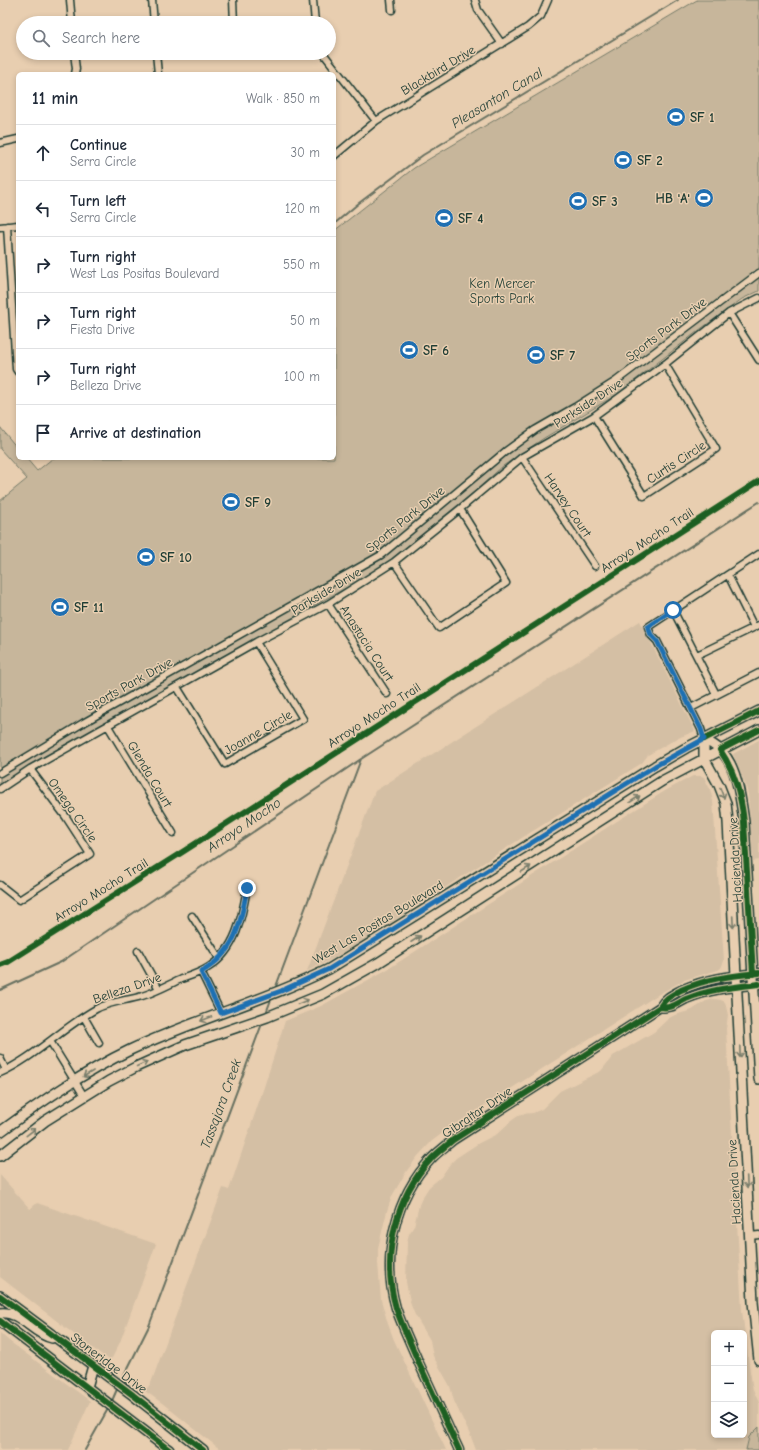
<!DOCTYPE html>
<html lang="en">
<head>
<meta charset="utf-8">
<style>
	body { margin:0; font-family:"Comic Neue",sans-serif; background:#f2f2f3; color:#1f2937 }
	.controls { position:absolute; right:12px; bottom:12px; display:grid; overflow:hidden; border-radius:6px; box-shadow:0 2px 6px #0003 }
	.controls button { width:36px; height:36px; display:grid; place-items:center; padding:0; border:0; border-bottom:1px solid #e0e1e3; background:#fff; color:#1f2937; font:20px sans-serif }
	.stop { position:absolute; width:12px; height:12px; margin:-9px; border:3px solid #1f6fb2; border-radius:50%; background:#fff }
	.stop.end { background:#1f6fb2; border-color:#fff; box-shadow:0 1px 4px #0008 }
	.list { margin:0; padding:0; list-style:none }
	h2 { display:flex; justify-content:space-between; align-items:center; height:52px; margin:0; padding:0 16px; font-size:17px }
	h2 small { font-size:13px; font-weight:400; color:#747a83 }
	.list li { display:grid; grid-template-columns:26px 1fr auto; gap:12px; align-items:center; box-sizing:border-box; height:56px; padding:0 16px; border-top:1px solid #e0e1e3 }
	.list b { display:block; font-size:15px; white-space:nowrap }
	.list p { margin:0; font-size:13px; white-space:nowrap; color:#747a83 }
	.list em { font-size:13px; font-style:normal; color:#747a83 }
	.icon { flex:none; width:22px; height:22px; fill:none; stroke:currentColor; stroke-width:2; stroke-linecap:round; stroke-linejoin:round }
	.map { position:relative; flex:none; width:759px; height:1450px; overflow:hidden }
	.search { position:absolute; background:#fff; box-shadow:0 2px 6px #0003; left:16px; top:16px; width:320px; height:44px; display:flex; align-items:center; gap:10px; box-sizing:border-box; padding:0 14px; border-radius:22px; color:#747a83; font-size:15px }
	.panel { position:absolute; background:#fff; box-shadow:0 2px 6px #0003; left:16px; top:72px; width:320px; height:388px; border-radius:6px }
	.map>svg:first-child { display:block }
	.built { fill:#d4bfa4; fill-rule:evenodd }
	.green { fill:#c7b69b; stroke:#737a68 }
	.lines { fill:none; stroke-linecap:round; stroke-linejoin:round }
	.stream { stroke:#687161; stroke-width:2 }
	.minor-casing { stroke:#1f3d34; stroke-width:9 }
	.tertiary-casing { stroke:#1f3d34; stroke-width:11 }
	.secondary-casing { stroke:#1f3d34; stroke-width:12 }
	.minor { stroke:#e8ceb0; stroke-width:6 }
	.tertiary { stroke:#e8ceb0; stroke-width:8 }
	.secondary { stroke:#e8ceb0; stroke-width:9 }
	.cycleway-casing { stroke:#e8ceb0; stroke-width:8 }
	.cycleway { stroke:#1b5e20; stroke-width:6 }
	.oneway { stroke:#797e6c }
	.route { stroke:#1f6fb2; stroke-width:5 }
	.labels { text-anchor:middle; dominant-baseline:central; stroke-width:3; stroke-linejoin:round; paint-order:stroke }
	.street-label { font-size:13px; fill:#1f3d34; stroke:#e8ceb0 }
	.poi-label { font-size:13px; font-weight:bold; fill:#1f3d34; stroke:#e8ceb0; text-anchor:start }
	.park-label { font-size:13px; fill:#274339; stroke:#e8ceb0 }
	.water-label { font-size:14px; font-style:italic; fill:#2b463c; stroke:#e8ceb0 }
</style>
</head>
<body>
<div class="map">
<svg width="759" height="1450" viewBox="0 0 759 1450">
	<rect width="100%" height="100%" fill="#e8ceb0"/>
	<filter id="ink" filterUnits="userSpaceOnUse"><feTurbulence type="fractalNoise" baseFrequency=".025" numOctaves="2"/><feDisplacementMap in="SourceGraphic" scale="8" xChannelSelector="R" yChannelSelector="G"/><feConvolveMatrix kernelMatrix="1 2 1 2 8 2 1 2 1" color-interpolation-filters="sRGB"/></filter>
	<g filter="url(#ink)">
		<!-- built -->
		<path class="built" d="M640 621 695 731 676 739 648 755 642 763 528 834 362 941 334 958 307 971 375 791Z
			M759 740V860L753 861 748 794 745 783 733 754Z
			M693 776H701L704 777 710 789 713 801 724 961 721 968 718 970 684 980 659 994 448 1129 432 1141 418 1156 406 1172 392 1196 387 1211 378 1248V1263L381 1300 388 1324 394 1340 446 1450H221L162 1403 145 1391 151 1383 223 1188 229 1190 264 1087 285 1021 321 1006 388 969 614 823 665 791Z
			M714 999 721 1000 725 1002 728 1015 726 1029 742 1311 750 1372 753 1389 759 1403V1450H476L471 1437 454 1401 450 1386 433 1356 430 1340 415 1315 411 1305 408 1292 406 1282 407 1242 409 1234 414 1226 419 1205 422 1198 429 1187 441 1177 450 1164 456 1158 479 1143 497 1134 511 1121 521 1114 533 1113 542 1109 560 1091 601 1071 613 1056 654 1032 669 1018 675 1015 692 1010 706 1001ZM714 1333H744V1435H714Z
			M0 1175 30 1209 37 1203 156 1244 120 1342 112 1358 109 1359 105 1357 84 1342 0 1277Z
			M0 1333 9 1341 90 1401 68 1450H0Z"/>
		<!-- green -->
		<path class="green" d="M697 0H759V291L742 299 702 328 616 395 544 438 503 466 474 492 390 560 367 576 33 763 0 785V501L27 479 0 449V427L18 449V458H26L37 471 53 458H334V231L414 168Z
			M759 1427V1450H746L749 1437Z"/>
		<g class="lines">
			<!-- stream -->
			<path class="stream" d="M334 224 359 203 423 155 678 0
				M275 989 361 759
				M0 990 61 962 361 759 759 502
				M266 1013 272 997
				M121 1382 149 1326 263 1021
				M111 1403 118 1387
				M85 1450 109 1407"/>
			<!-- minor casing -->
			<g class="minor-casing">
				<path id="minor" d="M70 0 72 23
					M152 0 154 23
					M233 0 234 23
					M313 0 315 23
					M391 0 392 10
					M475 0 478 10 502 44
					M74 53 76 69 75 74
					M156 53 158 74
					M323 53 376 121
					M0 143 18 139
					M334 156 376 121 528 27 541 16 548 0
					M7 226 16 369 18 372
					M0 227 18 225
					M729 313 759 360
					M594 416 644 496 716 449 665 364
					M522 457 595 566
					M394 562 439 628 506 583 460 509
					M728 575 754 627
					M328 604 387 694
					M673 610 716 694
					M697 655 759 625
					M177 687 225 764 303 719 256 642
					M691 708 759 673
					M108 726 173 833
					M704 739 701 729 657 641 651 635 648 627 759 554
					M0 773 83 723 381 555 506 451 535 430 575 407 616 381 759 273
					M0 789 30 769 256 642 328 604 394 562 460 509 522 457 594 416 665 364 729 313 759 298
					M0 885 19 900 90 854 66 817 30 769
					M192 916 219 958
					M138 951 159 989
					M201 972 221 1013
					M84 1017 99 1043
					M50 1041 84 1096
					M0 1058 6 1070
					M0 1073C35 1057 62 1028 96 1009 110 1001 126 1001 142 996 156 992 168 985 181 979 190 976 200 973 209 967 236 950 242 917 247 888
					M750 1236 759 1235"/>
			</g>
			<!-- tertiary casing -->
			<g class="tertiary-casing">
				<path id="tertiary" d="M660 1007C671 1009 676 1004 686 999 710 989 733 987 759 984
					M459 1450C445 1420 432 1391 418 1361 411 1344 402 1326 396 1308 381 1256 395 1197 432 1158 439 1151 446 1146 453 1140L660 1007C665 998 672 995 681 990 708 978 730 976 759 973"/>
			</g>
			<!-- secondary casing -->
			<g class="secondary-casing">
				<path id="secondary" d="M704 739V758L719 785 726 803 728 822 753 1302 759 1360
					M704 739C709 742 714 745 719 749 737 764 741 800 744 822L759 1079
					M0 1132C41 1102 84 1072 130 1050 195 1019 265 1001 329 969L655 766 686 748 759 711
					M0 1156 45 1121 109 1081 136 1067 185 1045 267 1017 323 994 378 963 662 781 759 730
					M0 1296 133 1395 203 1450
					M0 1313C20 1310 33 1334 52 1338
					M0 1321 169 1450
					M87 1387 93 1366"/>
			</g>
			<!-- minor -->
			<use href="#minor" class="minor"/>
			<!-- tertiary -->
			<use href="#tertiary" class="tertiary"/>
			<!-- secondary -->
			<use href="#secondary" class="secondary"/>
			<!-- cycleway casing -->
			<g class="cycleway-casing">
				<path id="cycleway" d="M704 739 759 711
					M0 965 8 962 184 851 759 481
					M753 974 744 822C741 795 735 772 720 750L759 730
					M660 1007C671 1009 676 1004 686 999 710 989 733 987 759 984
					M0 1296 133 1395 203 1450
					M0 1321 169 1450
					M459 1450C445 1420 432 1391 418 1361 411 1344 402 1326 396 1308 381 1256 395 1197 432 1158 439 1151 446 1146 453 1140L660 1007C665 998 672 995 681 990 708 978 730 976 759 973"/>
			</g>
			<!-- cycleway -->
			<use href="#cycleway" class="cycleway"/>
		</g>
		<!-- one-way arrows -->
		<defs><path id="oneway-shaft" d="M-6 0H5M1.5-3L5.5 0L1.5 3" fill="none" stroke-width="1.6" stroke-linecap="round" stroke-linejoin="round"/></defs>
		<g class="oneway">
			<use href="#oneway-shaft" transform="translate(722 793) rotate(69)"/>
			<use href="#oneway-shaft" transform="translate(635 799) rotate(-33)"/>
			<use href="#oneway-shaft" transform="translate(526 869) rotate(-33)"/>
			<use href="#oneway-shaft" transform="translate(733 922) rotate(87)"/>
			<use href="#oneway-shaft" transform="translate(416 939) rotate(-33)"/>
			<use href="#oneway-shaft" transform="translate(303 1002) rotate(-23)"/>
			<use href="#oneway-shaft" transform="translate(206 1019) rotate(159)"/>
			<use href="#oneway-shaft" transform="translate(740 1052) rotate(88)"/>
			<use href="#oneway-shaft" transform="translate(142 1064) rotate(-24)"/>
			<use href="#oneway-shaft" transform="translate(88 1074) rotate(150)"/>
			<use href="#oneway-shaft" transform="translate(31 1132) rotate(-37)"/>
			<use href="#oneway-shaft" transform="translate(747 1182) rotate(87)"/>
		</g>
	</g>
	<g class="lines" filter="url(#ink)">
		<!-- route -->
		<path class="route" d="M247 888C241 924 235 953 201 972L221 1013 281 991 329 969 655 766 704 739 701 729 657 641 651 635 648 627 673 610"/>
	</g>
	<!-- icons -->
	<defs>
		<g id="stadium-disc" transform="scale(1)"><circle r="9.5" fill="#1f6fb2" stroke="#e8ceb0"/><path d="M0-5a6.5 5 0 1 0 0 10a6.5 5 0 1 0 0-10ZM-3.5-1.8h7v3.6h-7Z" fill="#fff"/></g>
	</defs>
	<g fill-rule="evenodd">
		<use href="#stadium-disc" x="676" y="117"/>
		<use href="#stadium-disc" x="623" y="160"/>
		<use href="#stadium-disc" x="704" y="198"/>
		<use href="#stadium-disc" x="578" y="201"/>
		<use href="#stadium-disc" x="444" y="218"/>
		<use href="#stadium-disc" x="409" y="350"/>
		<use href="#stadium-disc" x="536" y="355"/>
		<use href="#stadium-disc" x="231" y="502"/>
		<use href="#stadium-disc" x="146" y="557"/>
		<use href="#stadium-disc" x="60" y="607"/>
	</g>
	<g class="labels">
		<!-- street labels -->
		<g class="street-label">
			<text transform="translate(438 70) rotate(-31)">Blackbird Drive</text>
			<text transform="translate(666 329) rotate(-37)">Sports Park Drive</text>
			<text transform="translate(588 403) rotate(-33)">Parkside Drive</text>
			<text transform="translate(676 462) rotate(-33)">Curtis Circle</text>
			<text transform="translate(568 505) rotate(56)">Harvey Court</text>
			<text transform="translate(405 519) rotate(-39)">Sports Park Drive</text>
			<text transform="translate(647 540) rotate(-33)">Arroyo Mocho Trail</text>
			<text transform="translate(326 591) rotate(-31)">Parkside Drive</text>
			<text transform="translate(367 643) rotate(57)">Anastacia Court</text>
			<text transform="translate(129 684) rotate(-29)">Sports Park Drive</text>
			<text transform="translate(374 715) rotate(-33)">Arroyo Mocho Trail</text>
			<text transform="translate(258 732) rotate(-30)">Joanne Circle</text>
			<text transform="translate(150 774) rotate(59)">Glenda Court</text>
			<text transform="translate(73 810) rotate(55)">Omega Circle</text>
			<text transform="translate(735 860) rotate(-93)">Hacienda Drive</text>
			<text transform="translate(101 890) rotate(-32)">Arroyo Mocho Trail</text>
			<text transform="translate(378 922) rotate(-31)">West Las Positas Boulevard</text>
			<text transform="translate(127 988) rotate(-19)">Belleza Drive</text>
			<text transform="translate(477 1112) rotate(-34)">Gibraltar Drive</text>
			<text transform="translate(734 1182) rotate(-93)">Hacienda Drive</text>
			<text transform="translate(109 1363) rotate(37)">Stoneridge Drive</text>
		</g>
		<!-- poi labels -->
		<g class="poi-label">
			<text x="690" y="117">SF 1</text>
			<text x="637" y="160">SF 2</text>
			<text x="690" y="198" text-anchor="end">HB 'A'</text>
			<text x="592" y="201">SF 3</text>
			<text x="458" y="218">SF 4</text>
			<text x="423" y="350">SF 6</text>
			<text x="550" y="355">SF 7</text>
			<text x="245" y="502">SF 9</text>
			<text x="160" y="557">SF 10</text>
			<text x="74" y="607">SF 11</text>
		</g>
		<!-- park labels -->
		<g class="park-label">
			<text x="502" y="283">Ken Mercer<tspan x="502" dy="15">Sports Park</tspan></text>
		</g>
		<!-- water labels -->
		<g class="water-label">
			<text transform="translate(497 98) rotate(-31)">Pleasanton Canal</text>
			<text transform="translate(244 825) rotate(-34)">Arroyo Mocho</text>
			<text transform="translate(221 1104) rotate(-70)">Tassajara Creek</text>
		</g>
	</g>
</svg>
<div class="controls">
<button>+</button>
<button>−</button>
<button><svg class="icon" aria-label="layers" viewBox="0 0 24 24"><path d="M12 4l9 5-9 5-9-5zM3 14l9 5 9-5"/></svg></button>
</div>
<div class="stop" style="left:673px;top:610px"></div>
<div class="stop end" style="left:247px;top:888px"></div>
<div class="search"><svg class="icon" aria-label="search" viewBox="0 0 24 24"><circle cx="10" cy="10" r="6"/><path d="M15 15l6 6"/></svg>Search here</div>
<section class="panel">
<h2>11 min<small>Walk · 850 m</small></h2>
<ul class="list">
<li><svg class="icon" aria-label="ahead" viewBox="0 0 24 24"><path d="M12 20V5M6 11l6-6 6 6"/></svg><div><b>Continue</b><p>Serra Circle</p></div><em>30 m</em></li>
<li><svg class="icon" aria-label="left" viewBox="0 0 24 24"><path d="M17 20v-9H6M10 6l-5 5 5 5"/></svg><div><b>Turn left</b><p>Serra Circle</p></div><em>120 m</em></li>
<li><svg class="icon" aria-label="right" viewBox="0 0 24 24"><path d="M7 20v-9h11M14 6l5 5-5 5"/></svg><div><b>Turn right</b><p>West Las Positas Boulevard</p></div><em>550 m</em></li>
<li><svg class="icon" aria-label="right" viewBox="0 0 24 24"><path d="M7 20v-9h11M14 6l5 5-5 5"/></svg><div><b>Turn right</b><p>Fiesta Drive</p></div><em>50 m</em></li>
<li><svg class="icon" aria-label="right" viewBox="0 0 24 24"><path d="M7 20v-9h11M14 6l5 5-5 5"/></svg><div><b>Turn right</b><p>Belleza Drive</p></div><em>100 m</em></li>
<li><svg class="icon" aria-label="arrive" viewBox="0 0 24 24"><path d="M6 21V4h12l-3 4 3 4H6"/></svg><div><b>Arrive at destination</b></div></li>
</ul>
</section>
</div>
</body>
</html>
